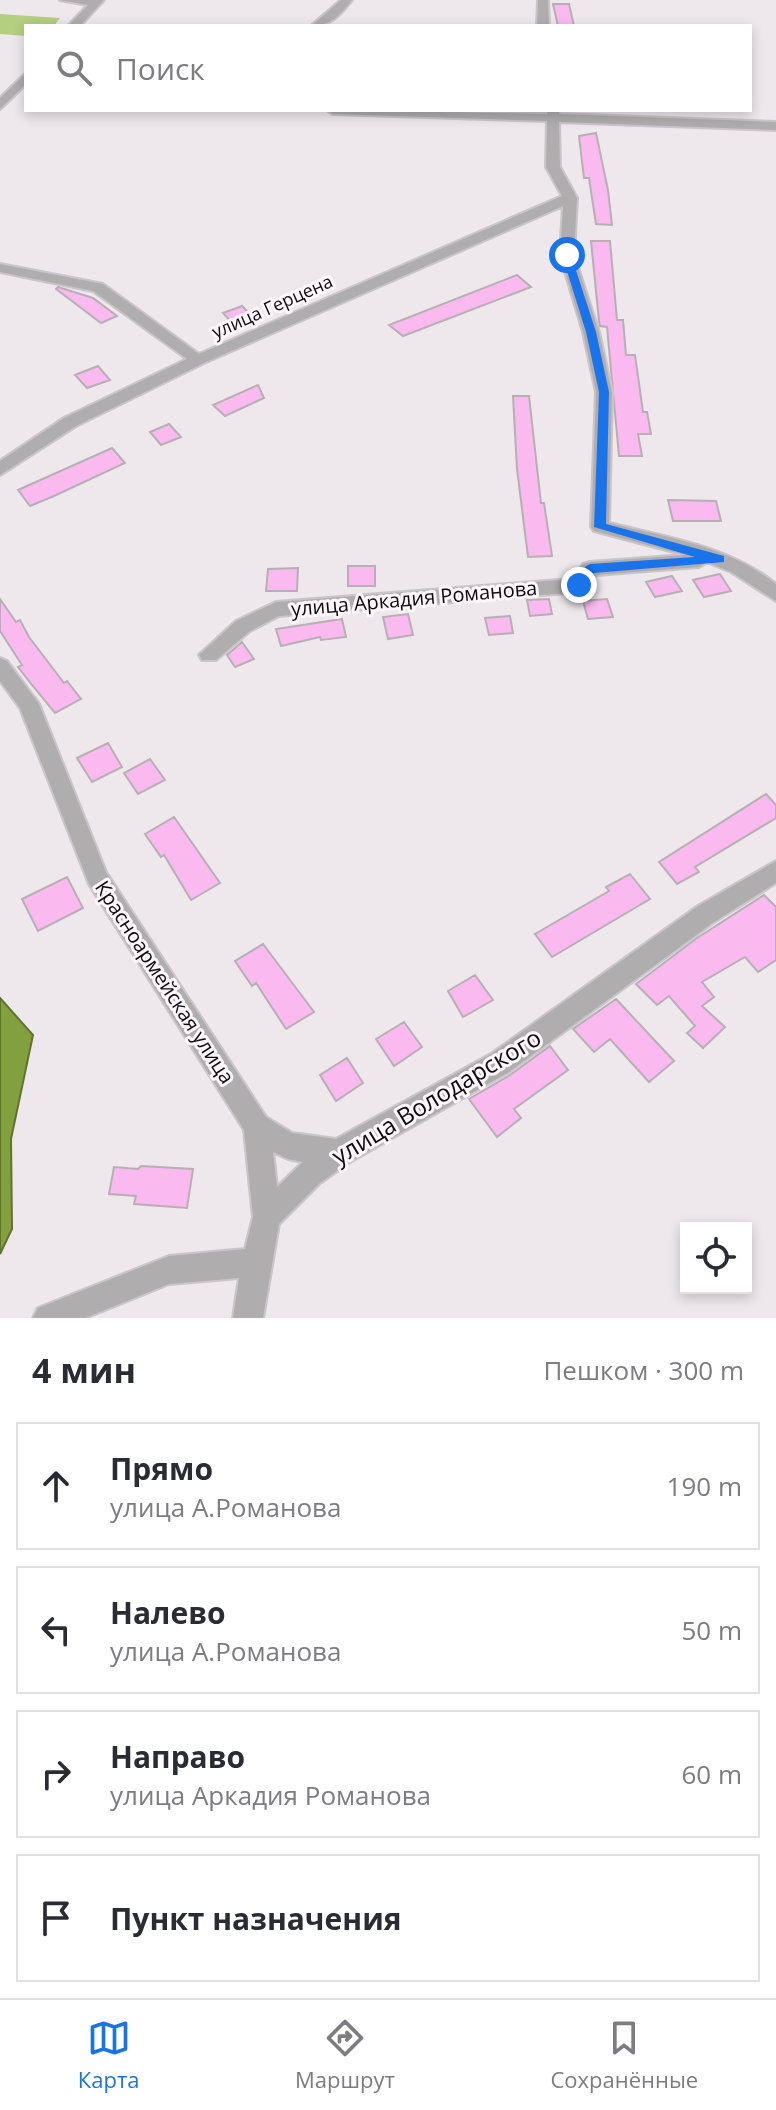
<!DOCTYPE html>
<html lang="ru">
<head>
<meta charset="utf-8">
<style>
	body { margin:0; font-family:"Open Sans",sans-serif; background:#f7f7f7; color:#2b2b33 }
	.controls { position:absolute; right:24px; bottom:24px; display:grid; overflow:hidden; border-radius:0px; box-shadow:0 4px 12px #0003 }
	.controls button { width:72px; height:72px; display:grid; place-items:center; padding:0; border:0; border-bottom:2px solid #e1e1e2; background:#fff; color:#2b2b33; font:40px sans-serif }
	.stop { position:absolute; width:24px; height:24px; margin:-18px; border:6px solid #1a73e8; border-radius:50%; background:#fff }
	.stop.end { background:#1a73e8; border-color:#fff; box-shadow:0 2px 8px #0008 }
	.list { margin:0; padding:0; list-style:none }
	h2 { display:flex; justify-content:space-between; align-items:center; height:104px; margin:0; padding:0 32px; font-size:34px }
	h2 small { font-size:26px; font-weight:400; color:#7c7c81 }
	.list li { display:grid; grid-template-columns:52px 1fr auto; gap:24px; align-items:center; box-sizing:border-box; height:128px; margin:0 16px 16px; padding:0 16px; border:2px solid #e1e1e2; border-radius:0px }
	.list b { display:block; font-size:30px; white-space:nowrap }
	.list p { margin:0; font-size:26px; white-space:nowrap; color:#7c7c81 }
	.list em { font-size:26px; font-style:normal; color:#7c7c81 }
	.icon { flex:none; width:44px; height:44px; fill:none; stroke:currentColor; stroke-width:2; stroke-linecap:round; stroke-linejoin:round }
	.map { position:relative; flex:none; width:776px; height:1318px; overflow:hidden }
	.search { position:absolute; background:#fff; box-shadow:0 4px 12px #0003; left:24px; right:24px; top:24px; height:88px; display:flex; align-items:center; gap:20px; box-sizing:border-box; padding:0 28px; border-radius:0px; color:#7c7c81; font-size:30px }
	.sheet { height:680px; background:#fff }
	nav { display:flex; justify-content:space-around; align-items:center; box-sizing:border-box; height:112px; border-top:2px solid #e1e1e2; background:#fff; font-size:22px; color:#7c7c81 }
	nav a { display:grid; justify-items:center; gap:4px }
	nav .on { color:#1a73e8 }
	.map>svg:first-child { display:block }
	.green { fill:#b4cf80 }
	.water { fill:#83a03f; stroke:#607330; stroke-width:2 }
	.building { fill:#fab9ef; stroke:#b6b0b5; stroke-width:2 }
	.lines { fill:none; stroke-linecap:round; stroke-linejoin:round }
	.street-casing { stroke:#cac5c9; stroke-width:4 }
	.street { fill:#b0adaf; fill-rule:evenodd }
	.route { fill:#1a73e8 }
	.labels { text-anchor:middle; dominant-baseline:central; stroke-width:6; stroke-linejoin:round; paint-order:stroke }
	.far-street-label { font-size:18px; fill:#0d0b0d; stroke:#fcf5fa }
	.street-label { font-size:20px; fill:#0d0b0d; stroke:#fcf5fa }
	.near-street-label { font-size:24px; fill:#0d0b0d; stroke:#fcf5fa }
</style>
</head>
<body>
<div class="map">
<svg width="776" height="1318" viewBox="0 0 776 1318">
	<rect width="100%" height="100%" fill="#eee8ed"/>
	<!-- green -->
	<path class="green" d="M0 14 60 18 54 26H26V36L0 34Z"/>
	<!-- water -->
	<path class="water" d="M0 998 33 1035 11 1139 12 1229 0 1254Z"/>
	<!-- building -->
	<path class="building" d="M553 4H569L574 26H558Z
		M596 133 608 190 612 225 596 224 589 178H584L579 136Z
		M591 241H610L617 320H623L626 355H635L643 412H647L651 434H638L642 456H619L607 327 600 326 599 321Z
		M517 275 531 287 403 336 389 325Z
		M58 287 93 298 117 316 101 323 56 289Z
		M242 306 255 319 235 326 223 313Z
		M98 366 110 380 87 388 75 375Z
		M258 385 264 398 225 416 213 405Z
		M513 396H529L541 503H544L552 556 528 557 517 469Z
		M169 424 181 437 161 445 150 432Z
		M112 448 125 463 54 496 30 506 18 490Z
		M668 500 716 501 721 521H673Z
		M348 566H375V586H348Z
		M298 568 297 591H266L268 569Z
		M720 574 731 591 704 597 693 580Z
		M672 576 682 591 655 597 646 582Z
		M0 599 16 622 20 620 29 637 64 683 67 681 81 699 55 713 32 685 18 667 22 665 0 631Z
		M549 599 552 614 530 616 527 600Z
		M607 599 613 617 588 619 583 601Z
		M408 614 413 635 388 639 383 617Z
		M510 616 513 633 489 635 485 618Z
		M342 619 346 637 321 640 320 637 281 646 276 629Z
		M242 642 254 659 235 667 227 655Z
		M108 743 122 767 92 782 77 758Z
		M150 759 165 780 138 794 124 773Z
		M766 794 776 805V818L695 867 699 872 677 884 659 862Z
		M174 817 220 883 191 900 164 855 161 857 145 834Z
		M630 874 650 899 552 957 535 934 609 891 606 887Z
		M67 877 83 908 38 931 22 899Z
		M764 895 776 907V960L758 972 745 957 702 982 714 997 702 1006 725 1027 703 1048 687 1033 695 1026 669 996 657 1005 636 984 697 938Z
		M263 944 314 1012 286 1029 256 983 252 986 235 961Z
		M475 975 493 1000 463 1017 448 991Z
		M616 999 674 1061 649 1082 610 1039 594 1052 573 1029Z
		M404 1022 422 1047 394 1066 376 1039Z
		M550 1046 568 1070 514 1109 521 1118 497 1137 469 1099 510 1075Z
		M347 1058 363 1083 336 1101 320 1075Z
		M141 1166 193 1169 187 1208 134 1204 136 1196 109 1194 114 1167 138 1169Z"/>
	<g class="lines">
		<!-- street casing -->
		<g class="street-casing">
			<path id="street" d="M60 0H104L80 26H68L88 5Z
				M341 0H352C340 15 331 26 311 26Z
				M538 0H548L549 26H537Z
				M26 73V84L0 109V98Z
				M327 110 547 114V110H559V114L776 122V130L559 122 560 167 577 198 574 255 599 332 612 392 609 523C666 537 729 546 776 584V601L731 572 707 562 699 567 596 575 586 590 579 592 279 616 250 631 216 660H202L199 655 236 621 276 602 573 579 583 564 590 562 685 555 594 531 591 527 596 392 583 332 560 255 563 206 204 363 76 426 0 475V461L64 418 187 359 93 291 0 272V264L103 284 199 354 562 196 546 167 547 121 333 114Z
				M0 658 7 661 39 704 106 872 266 1117 292 1133 336 1139 491 1054 698 906 776 861V883L714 922 509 1072 348 1163 320 1183 279 1224 263 1318H233L239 1278 169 1284 85 1318H33L38 1308 169 1256 245 1249 253 1217 244 1130 89 884 20 708 0 681ZM273 1152 288 1159 303 1162 277 1187Z"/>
		</g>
		<!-- street -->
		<use href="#street" class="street"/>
	</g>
	<!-- route -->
	<path class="route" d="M567 252 571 255 596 332 609 392 606 524 724 556V562L594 573 579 590 572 585 586 566 590 564 695 557 594 527 599 392 586 332 562 255Z"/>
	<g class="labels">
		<!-- far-street labels -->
		<g class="far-street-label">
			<text transform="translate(272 306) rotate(-24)">улица Герцена</text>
		</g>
		<!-- street labels -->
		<g class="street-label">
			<text transform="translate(414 598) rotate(-5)">улица Аркадия Романова</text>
			<text transform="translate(165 982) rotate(57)">Красноармейская улица</text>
		</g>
		<!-- near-street labels -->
		<g class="near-street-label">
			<text transform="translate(436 1096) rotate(-31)">улица Володарского</text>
		</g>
	</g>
</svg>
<div class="controls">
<button><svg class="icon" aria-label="locate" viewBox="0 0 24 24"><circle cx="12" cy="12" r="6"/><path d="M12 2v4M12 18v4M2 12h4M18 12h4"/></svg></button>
</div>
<div class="stop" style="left:567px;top:255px"></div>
<div class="stop end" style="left:579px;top:585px"></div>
<div class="search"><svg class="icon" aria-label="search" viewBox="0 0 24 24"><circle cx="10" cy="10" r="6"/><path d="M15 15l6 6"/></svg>Поиск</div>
</div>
<section class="sheet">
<h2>4 мин<small>Пешком · 300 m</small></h2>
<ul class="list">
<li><svg class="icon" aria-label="ahead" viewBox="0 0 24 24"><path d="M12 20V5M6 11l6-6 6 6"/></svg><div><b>Прямо</b><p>улица А.Романова</p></div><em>190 m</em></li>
<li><svg class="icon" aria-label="left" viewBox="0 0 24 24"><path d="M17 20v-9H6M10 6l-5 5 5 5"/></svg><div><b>Налево</b><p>улица А.Романова</p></div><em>50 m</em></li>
<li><svg class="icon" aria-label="right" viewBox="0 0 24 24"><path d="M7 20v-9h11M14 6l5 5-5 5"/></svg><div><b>Направо</b><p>улица Аркадия Романова</p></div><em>60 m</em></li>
<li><svg class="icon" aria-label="arrive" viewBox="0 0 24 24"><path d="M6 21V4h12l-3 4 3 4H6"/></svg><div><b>Пункт назначения</b></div></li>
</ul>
</section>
<nav>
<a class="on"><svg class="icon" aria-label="map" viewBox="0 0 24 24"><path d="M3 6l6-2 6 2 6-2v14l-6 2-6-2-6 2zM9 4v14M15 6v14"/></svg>Карта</a>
<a><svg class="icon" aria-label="directions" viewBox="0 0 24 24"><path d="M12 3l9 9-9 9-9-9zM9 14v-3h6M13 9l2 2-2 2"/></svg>Маршрут</a>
<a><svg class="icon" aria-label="saved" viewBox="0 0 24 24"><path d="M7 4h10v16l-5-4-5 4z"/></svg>Сохранённые</a>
</nav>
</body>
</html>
